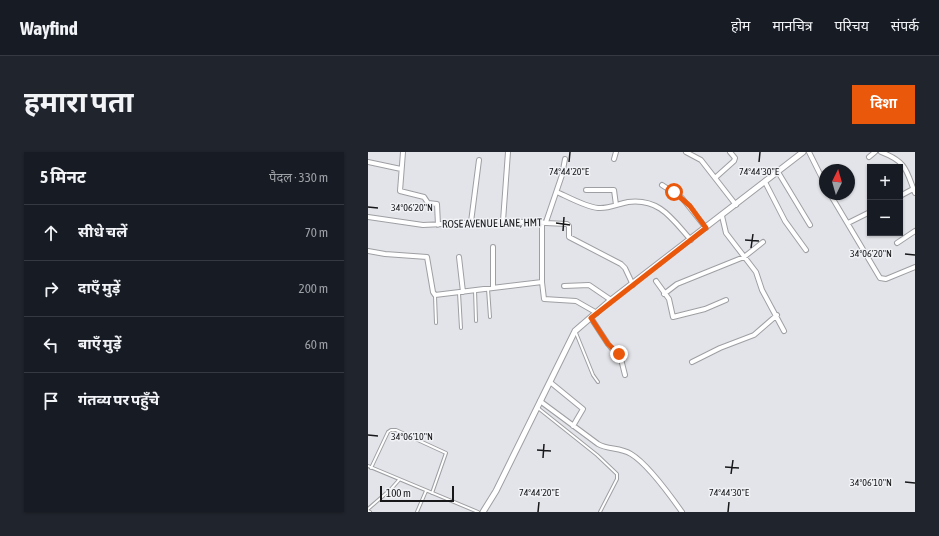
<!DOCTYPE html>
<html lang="hi">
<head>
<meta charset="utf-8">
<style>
	body { margin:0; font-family:"Asap Condensed","Noto Sans Devanagari",sans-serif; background:#20242c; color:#f1f3f6 }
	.controls { position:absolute; right:12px; top:12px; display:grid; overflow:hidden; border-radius:0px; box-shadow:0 1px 3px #0004 }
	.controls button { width:36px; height:36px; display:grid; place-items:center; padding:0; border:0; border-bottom:1px solid #363941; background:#171b24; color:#f1f3f6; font:20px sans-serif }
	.compass { position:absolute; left:451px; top:12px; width:36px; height:36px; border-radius:50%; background:#171b24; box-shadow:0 1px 3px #0004; rotate:5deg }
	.scale { position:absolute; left:12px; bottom:10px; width:74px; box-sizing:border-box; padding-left:4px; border:2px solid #18181a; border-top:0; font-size:11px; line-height:14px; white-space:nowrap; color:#18181a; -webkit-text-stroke:3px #f0f2f6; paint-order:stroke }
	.stop { position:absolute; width:12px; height:12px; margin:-9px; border:3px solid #ea580c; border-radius:50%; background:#fff }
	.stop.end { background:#ea580c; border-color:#fff; box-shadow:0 1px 4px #0008 }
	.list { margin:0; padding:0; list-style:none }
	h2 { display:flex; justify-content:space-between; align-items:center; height:52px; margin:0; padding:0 16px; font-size:17px }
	h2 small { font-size:13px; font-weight:400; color:#9ea1a6 }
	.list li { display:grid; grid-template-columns:26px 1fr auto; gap:12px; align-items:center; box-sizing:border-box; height:56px; padding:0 16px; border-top:1px solid #363941 }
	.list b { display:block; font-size:15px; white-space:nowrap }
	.list em { font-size:13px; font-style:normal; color:#9ea1a6 }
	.icon { flex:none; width:22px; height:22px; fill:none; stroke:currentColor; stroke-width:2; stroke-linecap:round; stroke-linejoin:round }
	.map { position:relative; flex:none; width:547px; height:360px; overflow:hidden; border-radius:0px }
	header { display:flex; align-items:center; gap:24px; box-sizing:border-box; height:56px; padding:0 20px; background:#171b24; border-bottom:1px solid #363941 }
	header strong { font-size:19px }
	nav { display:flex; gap:22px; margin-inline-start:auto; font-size:14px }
	.intro { display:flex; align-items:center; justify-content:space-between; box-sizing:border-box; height:96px; padding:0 24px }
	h1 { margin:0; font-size:28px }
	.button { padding:10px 18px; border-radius:0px; background:#ea580c; color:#fff; font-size:14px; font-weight:700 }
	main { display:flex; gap:24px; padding:0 24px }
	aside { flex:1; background:#171b24; border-radius:0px; box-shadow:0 1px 3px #0004 }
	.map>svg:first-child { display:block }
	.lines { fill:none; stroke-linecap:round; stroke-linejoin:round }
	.service-casing { stroke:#9e9fa3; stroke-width:4 }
	.minor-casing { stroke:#9e9fa3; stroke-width:6 }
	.tertiary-casing { stroke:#9e9fa3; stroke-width:7 }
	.service { stroke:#fff; stroke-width:2 }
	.minor { stroke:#fff; stroke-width:4 }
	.tertiary { stroke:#fff; stroke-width:5 }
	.route { stroke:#ea580c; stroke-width:5 }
	.ticks { fill:none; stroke:#18181a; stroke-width:1.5 }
	.labels { text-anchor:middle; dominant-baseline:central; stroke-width:3; stroke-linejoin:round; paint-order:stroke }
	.street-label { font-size:11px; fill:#18181a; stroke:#f0f2f6 }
	.ticks-label { font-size:10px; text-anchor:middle; fill:#18181a; stroke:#f0f2f6; stroke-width:3; stroke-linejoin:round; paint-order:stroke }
</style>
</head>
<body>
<header>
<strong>Wayfind</strong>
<nav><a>होम</a><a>मानचित्र</a><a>परिचय</a><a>संपर्क</a></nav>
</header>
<div class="intro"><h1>हमारा पता</h1><a class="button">दिशा</a></div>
<main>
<aside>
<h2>5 मिनट<small>पैदल · 330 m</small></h2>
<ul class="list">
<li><svg class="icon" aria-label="ahead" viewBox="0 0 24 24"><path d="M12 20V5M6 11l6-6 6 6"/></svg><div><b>सीधे चलें</b></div><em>70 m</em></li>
<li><svg class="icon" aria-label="right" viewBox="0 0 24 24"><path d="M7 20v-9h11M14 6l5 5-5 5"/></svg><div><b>दाएँ मुड़ें</b></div><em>200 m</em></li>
<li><svg class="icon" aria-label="left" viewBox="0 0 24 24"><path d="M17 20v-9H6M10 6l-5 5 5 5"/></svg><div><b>बाएँ मुड़ें</b></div><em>60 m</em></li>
<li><svg class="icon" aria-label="arrive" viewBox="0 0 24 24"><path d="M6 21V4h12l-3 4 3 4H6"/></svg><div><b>गंतव्य पर पहुँचे</b></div></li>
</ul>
</aside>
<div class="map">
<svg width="547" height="360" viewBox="0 0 547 360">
	<rect width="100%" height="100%" fill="#e3e4e9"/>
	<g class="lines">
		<!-- service casing -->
		<g class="service-casing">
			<path id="service" d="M120 137 122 165
				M107 138 108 169
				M91 141 93 176
				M67 144 68 171
				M208 181 225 223 230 230
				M170 256 229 303 249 322V327L232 360
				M0 314 110 360
				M3 316 20 280 23 278H28L78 301 64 341
				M0 357 23 337 31 328
				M0 359 2 360
				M49 360 58 339"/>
		</g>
		<!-- minor casing -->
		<g class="minor-casing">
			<path id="minor" d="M35 0 32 39 56 45 60 51 69 52 70 73
				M318 0 333 8 368 53
				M441 0 457 32
				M513 0C539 10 538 18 547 41
				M501 5 507 0
				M246 7 248 0
				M0 10 33 17
				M410 20 442 73
				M347 26 366 9 367 6 362 0
				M397 30 417 69 438 98
				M294 33 314 46 338 76
				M218 38H246L248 53
				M189 40C200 45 218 55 230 56 240 57 250 52 260 50 292 46 304 67 323 88
				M462 42 512 126 518 127 547 115
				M532 44 545 37
				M354 64 358 81 388 120 394 138 416 179
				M0 65 55 73 135 69 199 72 201 74V85L253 112 257 116 265 133
				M135 69 140 0
				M103 70 111 8
				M174 70V130L176 147 208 149 229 161
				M178 70 194 23 197 7
				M480 71 502 60
				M529 91 547 79
				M125 95V136
				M0 99 17 102 59 105 65 140 67 143 174 130
				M91 105 95 140
				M288 129 301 147 305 165 337 157 358 148
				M196 134 221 133 243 148
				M296 142 309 132 376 105 395 90
				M223 166 240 192 253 207 257 223
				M324 210 352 196 386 183 409 163
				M182 230 215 257 205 274
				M172 249 230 292C240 298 252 295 263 302 280 312 302 343 314 360"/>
		</g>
		<!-- tertiary casing -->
		<g class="tertiary-casing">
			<path id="tertiary" d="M115 360 128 339 207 179 243 148 435 0"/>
		</g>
		<!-- service -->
		<use href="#service" class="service"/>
		<!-- minor -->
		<use href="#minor" class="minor"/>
		<!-- tertiary -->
		<use href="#tertiary" class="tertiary"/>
	</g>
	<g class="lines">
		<!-- route -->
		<path class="route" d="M251 202 240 192 223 166 338 76 322 54 306 40"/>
	</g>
	<!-- ticks -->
	<path class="ticks" d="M201 10 202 0M391 10 392 0M0 55 10 56M188 71 202 73M195 79 196 65M377 88 391 89M383 96 385 82M537 102 547 103M0 283 10 284M169 298 183 299M175 306 176 292M357 315 371 316M363 322 365 308M537 330 547 331M170 360 171 350M360 360 361 350"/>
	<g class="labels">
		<!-- street labels -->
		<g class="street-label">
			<text transform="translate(124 71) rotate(-1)">ROSE AVENUE LANE, HMT</text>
		</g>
	</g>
	<g class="ticks-label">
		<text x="201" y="23">74°44'20"E</text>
		<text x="391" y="23">74°44'30"E</text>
		<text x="44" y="59">34°06'20"N</text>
		<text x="503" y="105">34°06'20"N</text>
		<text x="44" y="288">34°06'10"N</text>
		<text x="503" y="334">34°06'10"N</text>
		<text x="171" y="344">74°44'20"E</text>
		<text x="361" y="344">74°44'30"E</text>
	</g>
</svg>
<div class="controls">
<button>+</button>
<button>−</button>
</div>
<svg class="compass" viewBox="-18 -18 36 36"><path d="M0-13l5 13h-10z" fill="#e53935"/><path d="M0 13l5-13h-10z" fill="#9ea1a6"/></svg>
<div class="scale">100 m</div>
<div class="stop" style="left:306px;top:40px"></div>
<div class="stop end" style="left:251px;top:202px"></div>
</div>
</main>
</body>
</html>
